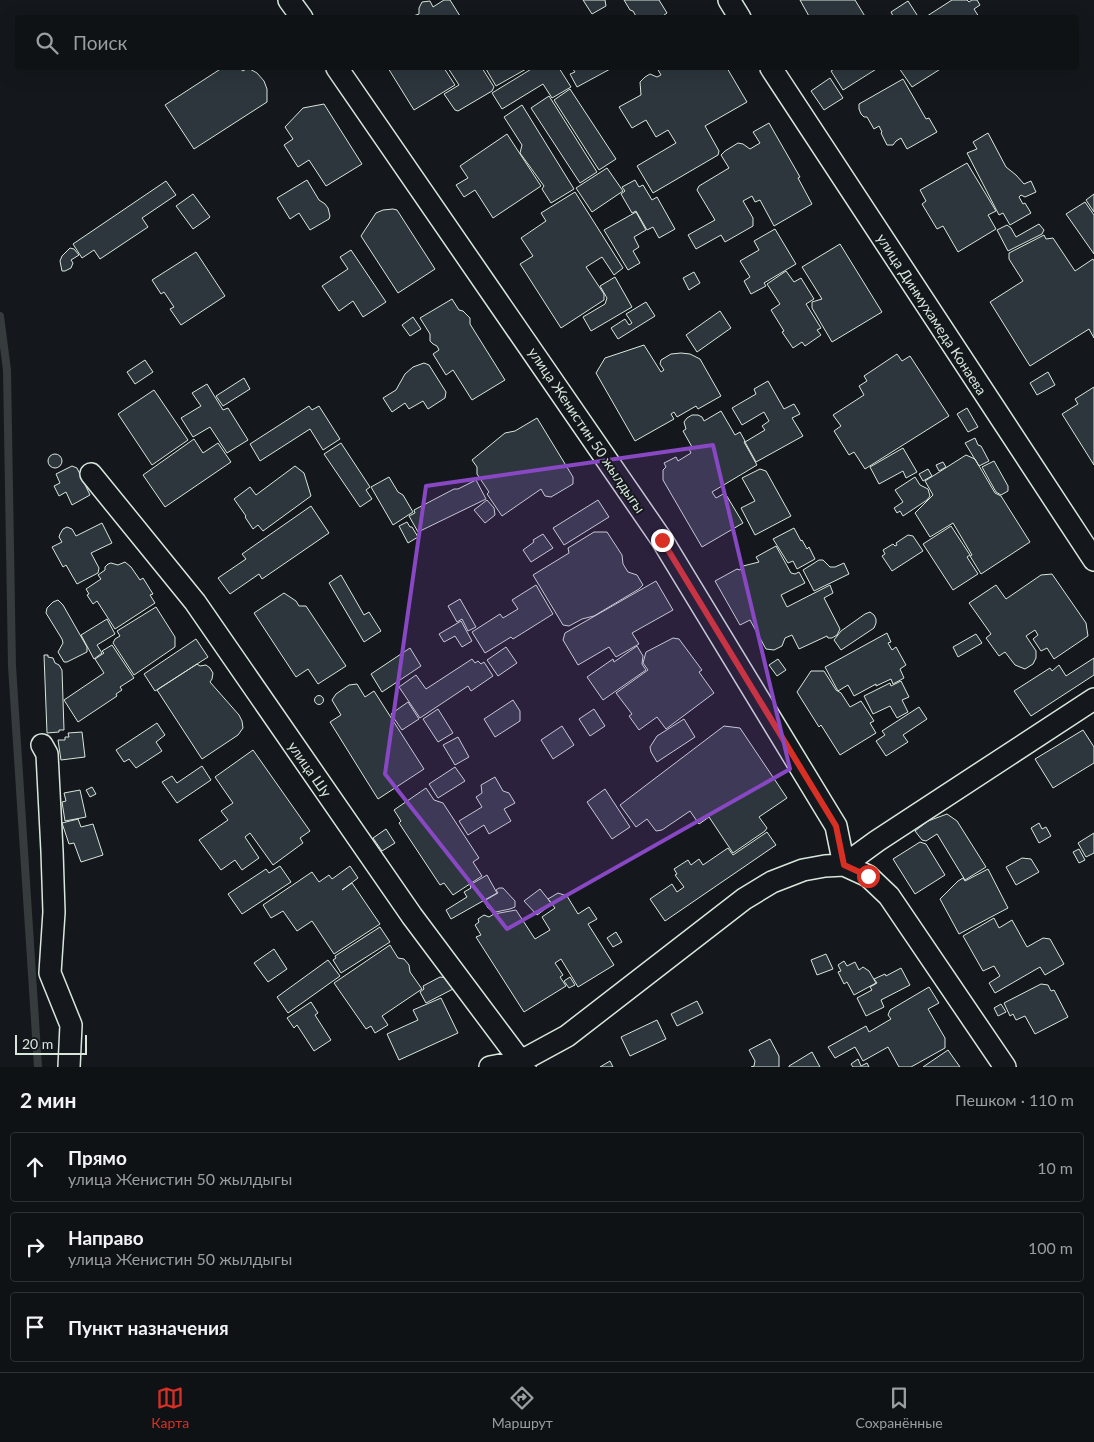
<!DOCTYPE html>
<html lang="ru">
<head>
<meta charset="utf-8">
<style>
	body { margin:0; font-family:Lato,sans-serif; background:#1d2022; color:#f1f3f6 }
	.scale { position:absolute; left:15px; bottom:12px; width:72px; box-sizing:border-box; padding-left:5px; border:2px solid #d8e6dc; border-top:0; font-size:14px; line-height:18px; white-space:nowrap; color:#d8e6dc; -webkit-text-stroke:4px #14181c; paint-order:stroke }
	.stop { position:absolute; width:15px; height:15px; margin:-11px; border:4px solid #d93025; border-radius:50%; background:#fff }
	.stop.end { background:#d93025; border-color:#fff; box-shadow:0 1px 5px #0008 }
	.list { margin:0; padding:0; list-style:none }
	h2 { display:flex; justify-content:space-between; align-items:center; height:65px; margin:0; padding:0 20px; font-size:21px }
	h2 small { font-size:16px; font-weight:400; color:#9b9ea0 }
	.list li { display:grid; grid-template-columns:32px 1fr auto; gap:15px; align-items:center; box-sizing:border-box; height:70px; margin:0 10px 10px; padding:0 10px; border:1px solid #2f3234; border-radius:5px }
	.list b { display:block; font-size:19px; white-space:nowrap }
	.list p { margin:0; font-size:16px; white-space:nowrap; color:#9b9ea0 }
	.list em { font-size:16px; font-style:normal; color:#9b9ea0 }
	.icon { flex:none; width:28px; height:28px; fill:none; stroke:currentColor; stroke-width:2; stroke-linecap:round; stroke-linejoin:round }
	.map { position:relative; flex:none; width:1094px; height:1067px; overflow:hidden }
	.search { position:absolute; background:#0f1215; box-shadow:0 5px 20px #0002; left:15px; right:15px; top:15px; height:55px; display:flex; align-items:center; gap:12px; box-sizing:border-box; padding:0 18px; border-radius:5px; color:#9b9ea0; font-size:19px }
	.sheet { height:305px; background:#0f1215 }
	nav { display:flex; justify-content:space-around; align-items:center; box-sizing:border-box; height:70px; border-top:1px solid #2f3234; background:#0f1215; font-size:14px; color:#9b9ea0 }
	nav a { display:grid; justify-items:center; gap:2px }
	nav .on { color:#d93025 }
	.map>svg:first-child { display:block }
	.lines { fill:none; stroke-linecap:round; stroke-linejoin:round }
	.stream { stroke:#363b3e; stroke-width:8 }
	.building { fill:#2c363c; stroke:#d8e6dc }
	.street-casing { stroke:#d8e6dc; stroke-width:24 }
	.street { stroke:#14181c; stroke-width:21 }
	.route { stroke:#d93025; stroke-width:6 }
	.marked { fill:#8948c3; fill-opacity:0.2; stroke:#8948c3; stroke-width:4; stroke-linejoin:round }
	.labels { text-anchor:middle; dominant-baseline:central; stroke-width:4; stroke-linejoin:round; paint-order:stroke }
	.street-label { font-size:14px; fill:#d8e6dc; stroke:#14181c }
</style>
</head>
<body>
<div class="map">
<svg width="1094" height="1067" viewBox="0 0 1094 1067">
	<rect width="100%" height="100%" fill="#14181c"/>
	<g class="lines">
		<!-- stream -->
		<path class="stream" d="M0 316 7 370 12 666 38 1067"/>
	</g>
	<!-- building -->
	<path class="building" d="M444 0H450L460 16 457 18H407L419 14V8L422 2 430 1 433 7Z
		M583 0H605L606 6 592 14Z
		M624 0H659L667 13 660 18H637L633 11 630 10Z
		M800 0H855L866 18H810Z
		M952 0H967L969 2 972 0H977L980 5 974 9 979 17 983 18H924Z
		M908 1 919 18H894L891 12Z
		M222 68H239L243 71 248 68 257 73 264 81 267 89V102L194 149 165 105Z
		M388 68H444L455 85 414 110Z
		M448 68H482L494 87 492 91 458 111 455 110 444 94 459 85Z
		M489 68H528L496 86 486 69Z
		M533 68H559L571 87 552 98 543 84 502 109 492 93Z
		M572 68H612L577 87 570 74 575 72Z
		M657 68H727L747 102 705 126 719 151 718 155 653 193 637 166 676 143 668 130 656 137 646 120 632 128 619 107 641 95 640 82 645 77 650 74 657 77 661 75Z
		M836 68H878L843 90 831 71Z
		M899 68H942L912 87Z
		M830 78 843 98 824 110 811 91Z
		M903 79 926 119 929 118 937 132 907 149 901 138 896 141 893 145H887L881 133 882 132 879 126 874 129 867 117H864L861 114 859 109V104Z
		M570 89 616 159 599 170 554 100Z
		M549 96 597 172 580 183 531 108Z
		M324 104 362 164 326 186 309 160 298 167 284 145 293 139 285 127 303 108Z
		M522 105 574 189 551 203 542 189 544 186 520 153 522 145 504 117Z
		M769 123 800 177 798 178 812 204 774 226 760 200 755 202 752 196 743 201 753 218V226L725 242 721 235 696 249 688 235 715 220 697 190 699 186 729 168 721 155 725 151 738 143 743 144 750 149 760 143 753 132Z
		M988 133 1006 167 1016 175 1024 184 1031 181 1036 192 1025 197 1021 195 1019 197 1023 204 1025 203 1031 213 1010 225 1003 213 999 215 967 153 977 149 973 142Z
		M507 134 541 186 493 218 475 190 464 197 456 185 468 178 460 166Z
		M967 163 996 211 988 215 996 229 958 252 943 226 937 229 922 204 926 201 920 190Z
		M607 168 623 191 592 212 576 188Z
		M307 180 319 200 325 204 328 208 330 216 329 219 310 230 299 213 290 219 277 198Z
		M635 180 639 187 643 185 652 200 657 197 675 229 659 238 653 227 647 230 636 211 632 213 621 194 625 191 622 187Z
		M166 181 176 195 142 218 148 227 100 259 94 250 82 258 73 244Z
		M575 192 623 268 614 275 602 257 586 267 604 294V300L561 328 520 264 533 256 521 238 546 221 541 213Z
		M193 194 210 217 193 229 176 206Z
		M1094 194V212L1086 200Z
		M1085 202 1094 215V254L1066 214Z
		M393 209 397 210 435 269 398 293 361 236 376 213 383 210Z
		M636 212 646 230 634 237 639 247 633 251 640 263 628 270 604 230Z
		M1039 224 1044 230 1042 234 1008 251 997 230 1007 225 1011 228 1016 237Z
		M775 229 796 264 764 283 766 286 751 294 744 281 750 277 740 261 759 250 754 241Z
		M1044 235 1046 239 1053 238 1075 271 1093 259 1094 261V338L1089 329 1030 366 990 302 1023 281 1009 259V253Z
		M840 244 882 312 832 342 812 308V302L822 299 802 267Z
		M70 248 74 249 79 255 71 260 73 263 71 268 65 271H62L60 261 62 256Z
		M351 250 386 302 363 317 353 301 339 311 322 286 348 269 340 257Z
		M196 252 225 296 181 325 170 309 174 307 164 292 161 294 152 280Z
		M786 271 794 282 801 278 814 299 806 304 821 328 817 330 821 335 805 346 802 342 793 348 782 332 784 331 771 310 780 304 767 284Z
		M694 272 700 283 689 290 683 278Z
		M615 277 632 307 591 331 583 317 605 304 607 298 600 286Z
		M452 299 459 310 463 311 470 318V324L505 380 472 400 453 370 446 375 433 354 439 350 437 346 433 344 430 341V334L420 318Z
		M646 302 655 316 618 339 611 328 625 319 629 325 632 323 626 314Z
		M720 311 731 328 697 352 686 335Z
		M413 317 421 329 410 336 402 325Z
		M644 345 661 372 664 370 660 364 661 360 671 354 681 353 690 354 700 359 721 396 698 409 696 406 677 417 674 412 671 414 674 419 635 441 596 373 605 358Z
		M897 354 902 361 910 356 949 416 865 469 854 452 849 455 834 431 841 426 833 415 864 395 859 386 867 381 864 376Z
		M145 360 153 372 135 384 127 372Z
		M424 363 429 365 446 392 445 398 428 409 423 401 409 409 405 403 392 412 383 398 396 390 405 374 413 367Z
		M1048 372 1055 385 1037 395 1030 383Z
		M244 378 250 389 223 406 216 396Z
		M768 381 784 409 794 404 800 414 792 418 803 436 756 462 745 442 765 430 762 426 769 421 764 412 742 425 732 408 756 394 754 389Z
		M207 384 223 410 228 408 248 440 227 453 210 427 193 437 181 418 201 406 192 393Z
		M1094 387V465L1062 414 1078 404 1075 399Z
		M154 390 188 440 152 465 118 414Z
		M309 406 312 410 319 406 340 439 323 450 310 429 260 461 250 444Z
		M967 408 978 427 968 432 957 414Z
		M721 411 735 435 740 432 745 441 744 442 757 465 712 492 716 498 725 493 743 523 702 547 663 480V470L666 467 664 463 676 457 678 461 691 453 689 449 692 447 683 431 686 429 684 422 687 418 692 415H698L702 417 704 421Z
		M537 418 573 477V484L551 497 545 496 541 489 502 516 487 494 489 492 477 474V467L472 460 505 433 515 431Z
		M975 438 978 445 981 446 989 461 979 466 965 443Z
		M194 439 203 453 218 443 231 462 165 507 143 475Z
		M341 443 370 487 366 490 372 499 360 507 324 454Z
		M903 448 917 472 906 478 903 471 879 484 870 467Z
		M48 461a7 7 0 1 1 14 0a7 7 0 1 1-14 0Z
		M966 455 975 459 995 493 1001 496 1030 542 981 574 970 556 972 555 953 523 930 537 915 513 933 495 925 481Z
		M994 461 1008 486V491L1001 495 996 492 982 467Z
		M943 462 946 467 939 471 936 465Z
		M72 466 77 468 90 495 72 505 66 492 59 496 54 486 60 483 56 474Z
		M295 466 304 473 311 496 263 531 258 525 253 529 245 517 246 516 234 499 250 487 256 495Z
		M760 469 766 471 791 516 755 535 741 508 755 501 742 478Z
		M928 469 932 476 923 481 919 474Z
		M389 477 398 492 403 495 413 512 393 525 371 487Z
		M915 477 920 485 928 489 930 496 927 500 903 516 900 511 897 513 894 508 903 502 895 490Z
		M476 480 486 499 418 532 409 516 415 513 414 510 454 489H458Z
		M487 500 494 508 495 515 485 523 474 510Z
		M598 500 609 517 564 545 553 528Z
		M311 506 329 533 262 579 259 574 230 594 218 578 246 559 242 554Z
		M407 522 410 527H412L418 537 408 543 399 526Z
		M102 523 112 543 91 553 99 568 98 573 77 584 66 565 63 567 52 547 62 542 59 537 60 534 63 529 67 527 72 529 76 536Z
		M951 526 970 555 967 557 978 574 953 590 923 544Z
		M794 528 801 541 802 540 807 549 809 547 815 559 797 569 793 561 788 563 773 539Z
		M594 532H607L622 555 623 564 628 572 637 575 643 585 639 589 594 616 582 619 569 626 563 625 533 575 569 553 568 548Z
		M543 534 553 548 531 562 523 550 534 542 533 540Z
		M908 535 913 536 923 551 892 571 882 556 885 554 883 550 893 544 895 546 897 545 896 543Z
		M776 546 791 573 795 574 799 572 805 583 781 595 787 607 830 585 833 593 824 598 840 629 837 635 832 638H828L827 636 799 649 792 635 785 638 782 646 774 650 766 649 750 620 740 625 715 581 737 569 740 570 743 566 759 562 756 557Z
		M819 560H823L830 567H835L844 563 849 574 814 591 803 570Z
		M125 562 131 567 140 580 143 578 153 594 150 595 155 603 115 629 97 601 93 604 87 595 89 594 86 589 101 579 98 575 105 570V567L108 564 111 563 118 565Z
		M1052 574 1086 623 1088 636 1054 659 1047 648 1041 651 1033 639 1038 635 1035 630 1026 636 1036 651V658L1033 664 1025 669 1015 665 1005 652 999 656 986 638 991 634 969 603 996 585 1006 599 1041 575Z
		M341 575 364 615 369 612 381 631 364 642 329 583Z
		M656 581 673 610 632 633 639 644 616 657 609 647 578 665 563 640 565 633Z
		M536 585 553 614 513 639 511 637 485 653 472 632 500 614 503 618 518 609 512 600Z
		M284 593 296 601 299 606H306L346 666 318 684 308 669 296 677 254 613Z
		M460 599 476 627 468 631 462 619 457 622 448 606Z
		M58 600 63 605 87 647V652L67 662H64L58 652 63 643 62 639 46 613 47 608 53 602Z
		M156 607 175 637V647L134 675 113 643 115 639 120 636 117 631Z
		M870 612 874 615 876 619V623L874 628 841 650 834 640 841 631 865 614Z
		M107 619 115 634 97 645 102 653 94 659 81 635Z
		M461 621 472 641 462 647 455 636 444 642 439 634Z
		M887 633 891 642 888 643 892 650 896 647 906 665 900 669 904 678 893 684 891 679 876 686V684L854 696 848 685 838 691 825 667Z
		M976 634 982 643 958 657 953 647Z
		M673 638 679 639 702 670 699 672 714 693 666 729 657 717 639 730 629 716 632 714 616 693 648 670 643 663 646 652Z
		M196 639 208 657 155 691 144 674Z
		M112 645 134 678 120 687 122 690 116 694 117 696 78 722 64 700 104 673 95 659 104 653 102 651Z
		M637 646 643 656 642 664 646 670 603 700 587 677 613 659 614 662Z
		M506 647 517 663 498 676 487 660Z
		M410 648 421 666 382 692 371 674Z
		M44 655H48V657L53 658 55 663 59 665 62 670 64 730H59V732L47 733Z
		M1094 658V675L1031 716 1014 691 1050 668 1052 671 1059 665 1066 676Z
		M472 659 475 663 478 661 481 664 484 662 493 676 471 691 468 686 420 718 399 687 416 675 426 689Z
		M778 659 786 670 777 676 769 665Z
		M197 664 200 666 206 665 210 668 213 673 212 679 210 682 239 715 242 721 243 728 238 735 202 759 157 690Z
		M811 671H824L836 690 841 693 850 707 861 701 874 721 870 723 876 733 840 755 821 725 819 727 797 692Z
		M901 681 909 697 902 700 908 712 897 718 890 706 873 714 864 696 890 683 891 686Z
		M357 684 365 697 374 691 424 769 378 799 330 722 341 715 332 700 336 694 349 685Z
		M314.5 700a4.5 4.5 0 1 1 9 0a4.5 4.5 0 1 1-9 0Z
		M513 700 520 711V721L495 737 484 719Z
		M408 702 419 719 402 730 391 714Z
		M919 707 927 719 903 735 908 742 886 756 876 741 885 735 882 731Z
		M438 709 453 733 438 742 423 719Z
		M594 709 605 726 590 736 579 719Z
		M684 719 695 737 657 762 651 752 650 747 657 736Z
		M157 723 165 735 156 742 162 751 136 768 129 759 124 762 116 750Z
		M562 726 574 745 553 759 541 740Z
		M724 726 740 728 787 798 759 817 767 828 765 831 733 853 709 817 699 824 690 811 662 830 656 831 647 819 636 827 620 805Z
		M1083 730 1094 747V763L1053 788 1035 759Z
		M82 732 85 757 61 760 58 740H65V737H69L68 733Z
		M458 737 469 757 455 765 443 745Z
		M253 750 310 831 300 838 303 843 273 865 250 833 245 837 259 858 242 870 235 860 221 870 199 840 228 820 221 811 233 803 215 777Z
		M202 766 211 780 177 803 162 782 172 776 177 783Z
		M455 767 465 781 438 798 429 784Z
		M495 777 503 791 509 793 515 803 504 809 511 821 489 834 484 825 468 835 459 821 482 807 476 797 482 793 481 785Z
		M92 787 96 794 90 797 86 790Z
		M426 788 434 800 443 803 479 858 473 862 482 876 453 895 444 883 440 885 399 823 401 821 394 810Z
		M605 789 630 827 612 839 587 802Z
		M80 790 86 817 65 821 62 802 66 801 64 793Z
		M947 814 957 821 986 867 965 880 937 834 926 841 922 840 915 831 928 821Z
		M78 819 81 827 93 824 103 855 81 862 74 843 69 844 62 823Z
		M1039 823 1042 829 1046 827 1051 836 1039 843 1031 828Z
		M386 829 395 843 382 851 373 838Z
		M767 832 776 845 665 921 650 899 672 884 677 892 684 887 675 875 677 874 674 869 688 860 691 865 699 859 703 865 728 848 733 855Z
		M1094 833V853L1086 857 1078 843Z
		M920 842 926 844 945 875 915 894 893 859Z
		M1079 849 1085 860 1079 863 1073 852Z
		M1022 858 1031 859 1039 872 1016 885 1006 867Z
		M280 866 291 882 242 914 228 894 266 869 269 873Z
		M350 866 358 878 342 890 352 883 380 924 334 954 312 921 297 931 283 911 271 918 263 905 312 872 319 882 329 875 332 879Z
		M988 869 1008 908 959 934 940 899 958 881 963 878 965 881Z
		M487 875 497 893 451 919 446 910 467 897 464 892 471 888 470 885Z
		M499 888H503L515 901V907L510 909 496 912 488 908 484 901 498 893 496 890Z
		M540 889 552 904 537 915 524 901Z
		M558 893 567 896 578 914 589 907 597 919 588 924 614 965 578 987 561 959 555 963 563 975 560 977 566 986 524 1012 476 937 481 935 475 925 479 922 478 919 484 915 489 917 494 914 516 910 535 939 550 930 542 917 555 908 548 899Z
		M994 918 999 928 1012 920 1027 947 1043 938 1050 939 1064 964 1045 975 1040 967 995 993 989 983 1000 976 994 966 983 971 963 936Z
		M380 927 390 942 341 973 333 960 336 958 335 956Z
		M616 932 622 942 613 947 607 938Z
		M390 945 398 958 404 959 409 965 410 972 422 989 382 1016 388 1025 375 1033 371 1026 366 1029 334 983Z
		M274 949 287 969 268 982 254 963Z
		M826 954 833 969 817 975 811 960Z
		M328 960 340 976 288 1013 277 997Z
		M844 961 847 966 855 962 859 970 863 967 869 971 876 983 854 995 847 982 844 984 838 972 841 971 838 965Z
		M901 968 910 985 881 1000 884 1007 866 1016 857 998 872 990 870 987 877 983 874 979 885 974 886 976Z
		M440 977 447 978 453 989 426 1003 420 992 424 989 423 986Z
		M570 977 575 985 569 988 564 981Z
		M1041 984 1048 985 1051 991 1054 990 1068 1017 1035 1034 1025 1016 1016 1020 1013 1014 1010 1016 1004 1003Z
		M929 987 939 1003 928 1009 945 1038V1048L911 1067H899L888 1047 863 1061 855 1047 835 1058 828 1047 866 1026 869 1032 891 1019 888 1015 890 1010Z
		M441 998 458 1033 399 1060 387 1034 418 1020 413 1010Z
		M697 1001 703 1013 677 1026 671 1014Z
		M311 1002 318 1013 315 1015 331 1040 314 1051 297 1025 294 1028 287 1018Z
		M1001 1004 1006 1012 998 1016 994 1008Z
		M657 1020 666 1039 630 1056 621 1037Z
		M770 1039 779 1056V1067H751L754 1066 755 1061 749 1050Z
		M948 1050 960 1067H923Z
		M812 1052 820 1067H789V1066Z
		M858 1059 861 1066 867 1063 869 1067H853L851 1064Z
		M610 1061 613 1067H600Z"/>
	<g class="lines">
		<!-- street casing -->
		<g class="street-casing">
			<path id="street" d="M289 0 302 18
				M729 0 740 18
				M337 68 662 540 836 826 844 865
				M771 68 1094 560
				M91 474 195 602 412 916 525 1067
				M42 745 47 754 52 851 54 912 50 973 71 1025 69 1067
				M844 865 868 876 889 896 1005 1067
				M490 1067 521 1061 567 1036 744 899 772 882 803 870 825 866 844 865 877 841 1094 699"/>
		</g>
		<!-- street -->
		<use href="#street" class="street"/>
	</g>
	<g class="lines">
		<!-- route -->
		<path class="route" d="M662 540 836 826 844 865 868 876"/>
	</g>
	<!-- marked area -->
	<path class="marked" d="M713 445 790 769 507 929 385 774 426 486Z"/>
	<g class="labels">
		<!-- street labels -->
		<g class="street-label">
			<text transform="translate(932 314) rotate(57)">улица Динмухамеда Конаева</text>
			<text transform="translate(587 430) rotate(56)">улица Женистин 50 жылдыгы</text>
			<text transform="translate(310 769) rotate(55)">улица Шу</text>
		</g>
	</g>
</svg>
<div class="scale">20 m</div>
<div class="stop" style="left:868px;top:876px"></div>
<div class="stop end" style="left:662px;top:540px"></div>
<div class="search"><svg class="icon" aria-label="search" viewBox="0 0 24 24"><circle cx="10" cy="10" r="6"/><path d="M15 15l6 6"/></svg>Поиск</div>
</div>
<section class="sheet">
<h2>2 мин<small>Пешком · 110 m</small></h2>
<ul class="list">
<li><svg class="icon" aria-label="ahead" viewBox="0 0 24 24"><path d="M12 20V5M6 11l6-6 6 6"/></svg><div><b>Прямо</b><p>улица Женистин 50 жылдыгы</p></div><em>10 m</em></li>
<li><svg class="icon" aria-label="right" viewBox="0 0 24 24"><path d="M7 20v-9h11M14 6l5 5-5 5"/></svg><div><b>Направо</b><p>улица Женистин 50 жылдыгы</p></div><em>100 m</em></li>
<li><svg class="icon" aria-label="arrive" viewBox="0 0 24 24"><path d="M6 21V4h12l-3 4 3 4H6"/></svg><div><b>Пункт назначения</b></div></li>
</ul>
</section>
<nav>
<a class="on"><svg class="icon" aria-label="map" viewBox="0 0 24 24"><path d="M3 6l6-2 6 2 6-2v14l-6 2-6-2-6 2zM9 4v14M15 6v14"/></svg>Карта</a>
<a><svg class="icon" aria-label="directions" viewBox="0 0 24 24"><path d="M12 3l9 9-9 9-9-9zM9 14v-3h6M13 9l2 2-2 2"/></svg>Маршрут</a>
<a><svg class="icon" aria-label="saved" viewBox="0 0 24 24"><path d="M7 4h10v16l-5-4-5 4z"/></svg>Сохранённые</a>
</nav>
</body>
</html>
